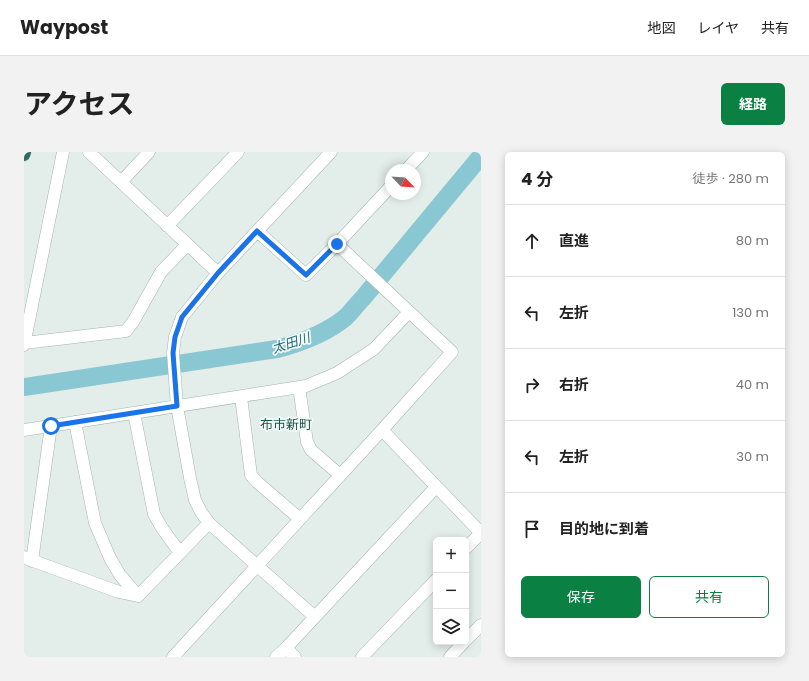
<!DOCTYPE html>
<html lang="ja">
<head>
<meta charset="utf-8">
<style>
	body { margin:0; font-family:Poppins,"Noto Sans JP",sans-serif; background:#f2f2f2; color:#222 }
	.controls { position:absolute; right:12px; bottom:12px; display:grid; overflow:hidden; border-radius:6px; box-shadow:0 2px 10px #0003 }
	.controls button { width:36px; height:36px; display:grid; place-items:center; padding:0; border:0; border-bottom:1px solid #e0e0e0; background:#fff; color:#222; font:20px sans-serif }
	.compass { position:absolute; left:361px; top:12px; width:36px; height:36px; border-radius:50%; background:#fff; box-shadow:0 2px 10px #0003; rotate:115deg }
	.stop { position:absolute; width:12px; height:12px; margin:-9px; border:3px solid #1a73e8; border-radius:50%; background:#fff }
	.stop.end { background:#1a73e8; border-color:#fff; box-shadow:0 1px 4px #0008 }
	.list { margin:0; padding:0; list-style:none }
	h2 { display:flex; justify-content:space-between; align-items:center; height:52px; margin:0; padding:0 16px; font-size:17px }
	h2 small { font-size:13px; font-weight:400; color:#767676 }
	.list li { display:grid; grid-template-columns:26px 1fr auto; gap:12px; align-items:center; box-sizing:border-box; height:72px; padding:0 16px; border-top:1px solid #e0e0e0 }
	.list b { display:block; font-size:15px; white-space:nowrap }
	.list em { font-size:13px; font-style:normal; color:#767676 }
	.actions { display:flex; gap:8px; padding:12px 16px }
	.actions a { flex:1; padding:9px 0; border:1px solid #0b8043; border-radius:6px; text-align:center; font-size:14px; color:#0b8043 }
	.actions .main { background:#0b8043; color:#fff }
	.icon { flex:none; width:22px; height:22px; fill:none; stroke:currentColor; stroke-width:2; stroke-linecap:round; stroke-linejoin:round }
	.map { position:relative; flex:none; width:457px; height:505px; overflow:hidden; border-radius:6px }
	header { display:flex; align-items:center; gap:24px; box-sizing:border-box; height:56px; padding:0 20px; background:#fff; border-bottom:1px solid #e0e0e0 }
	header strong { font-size:19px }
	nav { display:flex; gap:22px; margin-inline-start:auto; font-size:14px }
	.intro { display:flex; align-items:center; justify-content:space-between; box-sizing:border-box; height:96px; padding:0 24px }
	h1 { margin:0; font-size:28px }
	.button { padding:10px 18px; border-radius:6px; background:#0b8043; color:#fff; font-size:14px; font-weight:700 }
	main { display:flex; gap:24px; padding:0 24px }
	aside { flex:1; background:#fff; border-radius:6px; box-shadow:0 2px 10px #0003 }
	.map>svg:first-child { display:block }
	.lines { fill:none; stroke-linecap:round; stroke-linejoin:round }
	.river { stroke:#89c7d3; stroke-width:18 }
	.minor-casing { stroke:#a5b5b0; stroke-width:13 }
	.motorway-casing { stroke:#c1c9c7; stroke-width:13 }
	.minor { stroke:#fff; stroke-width:12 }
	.motorway { stroke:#2d6c60; stroke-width:12 }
	.route { stroke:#1a73e8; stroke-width:5 }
	.labels { text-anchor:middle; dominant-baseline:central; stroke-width:3.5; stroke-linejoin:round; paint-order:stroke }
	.water-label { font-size:13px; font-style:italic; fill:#1a6b7d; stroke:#f3f9f6 }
	.neighbourhood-label { font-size:13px; fill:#1d5245; stroke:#f3f9f6 }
</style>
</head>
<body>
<header>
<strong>Waypost</strong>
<nav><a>地図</a><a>レイヤ</a><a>共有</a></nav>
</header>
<div class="intro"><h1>アクセス</h1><a class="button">経路</a></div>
<main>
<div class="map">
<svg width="457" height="505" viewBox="0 0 457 505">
	<rect width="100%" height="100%" fill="#e3ede9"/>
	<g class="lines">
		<!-- river -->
		<path class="river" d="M0 235 253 197C276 191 304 180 322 165 328 159 333 152 339 146L457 4"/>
		<!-- minor casing -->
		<g class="minor-casing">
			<path id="minor" d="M65 0 194 121
				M382 18 399 0
				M97 30 125 0
				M143 74 214 0
				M233 79 282 123 313 92 367 34
				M0 191 102 179 109 170 137 120 163 93
				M0 193 39 0
				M275 235 283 290 287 298 316 323
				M217 245 227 323 233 330 276 367
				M110 261 130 362 138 376 156 401
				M51 270 71 371 86 406 96 423 114 444
				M0 278 282 234 313 221 350 197 385 160
				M358 278 457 381
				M442 396 457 381
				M0 405 4 407 95 440 114 444 185 371
				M8 409 27 274
				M291 465 185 371 177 360 171 348 166 326 153 254 149 201 151 185 158 165 194 121 307 0
				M442 488 457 473
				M262 496 271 505
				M149 505 358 278 428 200 313 92
				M252 505 262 496 412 335
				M338 505 412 428
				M426 505 440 490"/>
		</g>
		<!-- motorway casing -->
		<g class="motorway-casing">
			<path id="motorway" d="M0 3 1 0"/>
		</g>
		<!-- minor -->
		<use href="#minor" class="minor"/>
		<!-- motorway -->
		<use href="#motorway" class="motorway"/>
	</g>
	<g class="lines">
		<!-- route -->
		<path class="route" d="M27 274 153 254 149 201 151 185 158 165 194 121 233 79 282 123 313 92"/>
	</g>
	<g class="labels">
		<!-- water labels -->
		<g class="water-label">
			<text transform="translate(267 191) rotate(-18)">太田川</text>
		</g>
		<!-- neighbourhood labels -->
		<g class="neighbourhood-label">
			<text x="262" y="272">布市新町</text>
		</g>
	</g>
</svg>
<div class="controls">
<button>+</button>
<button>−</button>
<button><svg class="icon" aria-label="layers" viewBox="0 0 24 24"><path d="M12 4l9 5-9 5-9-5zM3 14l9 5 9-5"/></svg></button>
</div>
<svg class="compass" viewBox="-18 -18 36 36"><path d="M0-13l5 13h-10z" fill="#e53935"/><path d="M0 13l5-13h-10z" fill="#767676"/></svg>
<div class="stop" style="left:27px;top:274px"></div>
<div class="stop end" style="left:313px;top:92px"></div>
</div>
<aside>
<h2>4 分<small>徒歩 · 280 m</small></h2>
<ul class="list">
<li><svg class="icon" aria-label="ahead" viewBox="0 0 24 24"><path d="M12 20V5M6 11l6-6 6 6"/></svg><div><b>直進</b></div><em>80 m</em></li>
<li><svg class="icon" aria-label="left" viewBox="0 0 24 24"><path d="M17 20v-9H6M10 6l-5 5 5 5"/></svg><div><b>左折</b></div><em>130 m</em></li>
<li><svg class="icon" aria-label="right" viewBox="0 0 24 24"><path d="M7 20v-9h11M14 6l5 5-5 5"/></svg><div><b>右折</b></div><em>40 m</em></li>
<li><svg class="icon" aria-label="left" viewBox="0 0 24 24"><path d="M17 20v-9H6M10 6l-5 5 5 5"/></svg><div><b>左折</b></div><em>30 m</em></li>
<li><svg class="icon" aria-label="arrive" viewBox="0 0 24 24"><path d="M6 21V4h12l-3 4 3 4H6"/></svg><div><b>目的地に到着</b></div></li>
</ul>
<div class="actions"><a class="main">保存</a><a>共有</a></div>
</aside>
</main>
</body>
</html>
